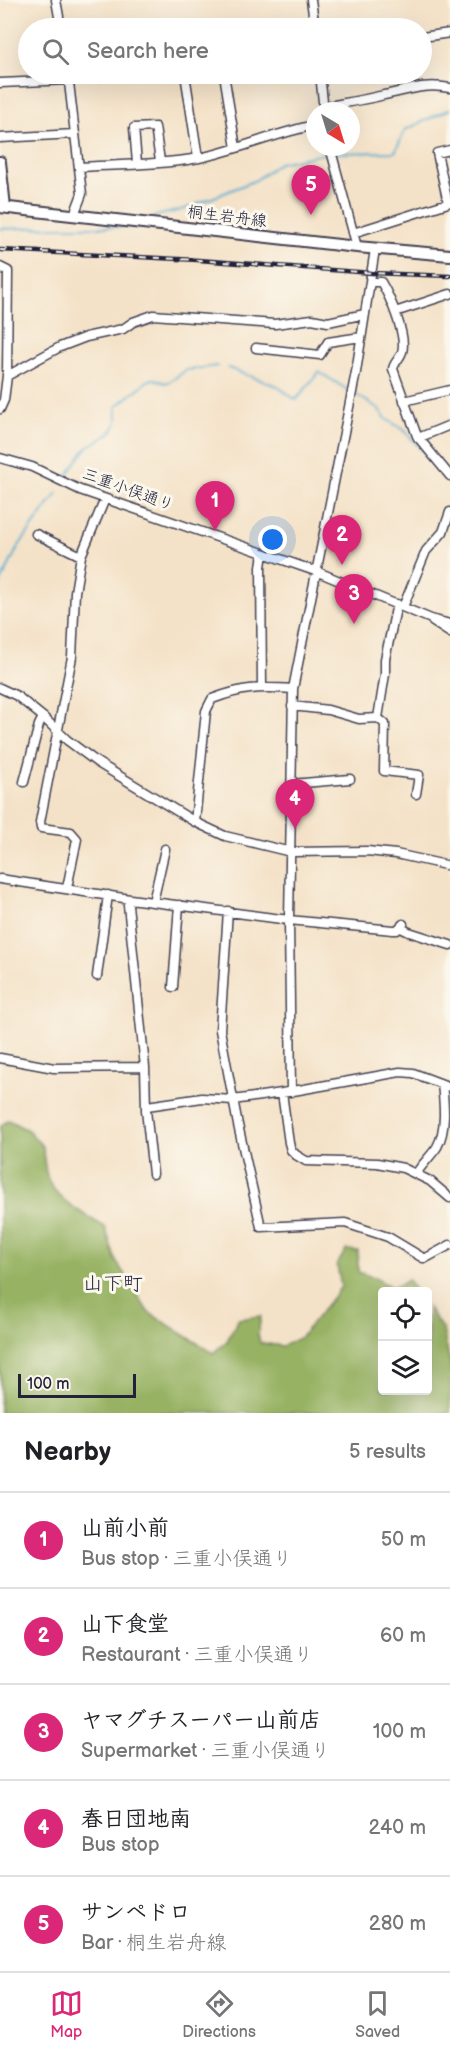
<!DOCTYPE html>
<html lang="en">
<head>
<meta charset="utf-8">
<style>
	body { margin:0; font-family:"Balsamiq Sans","Klee One",sans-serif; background:#f6f6f6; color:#202124 }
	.controls { position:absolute; right:18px; bottom:18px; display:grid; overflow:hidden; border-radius:6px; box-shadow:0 6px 24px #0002 }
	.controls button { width:54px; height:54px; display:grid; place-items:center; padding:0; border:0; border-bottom:2px solid #e0e0e0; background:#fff; color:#202124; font:30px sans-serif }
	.compass { position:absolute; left:306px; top:102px; width:54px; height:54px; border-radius:50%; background:#fff; box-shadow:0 6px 24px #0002; rotate:142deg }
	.scale { position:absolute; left:18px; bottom:15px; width:118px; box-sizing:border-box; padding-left:6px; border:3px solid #22223b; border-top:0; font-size:16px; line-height:21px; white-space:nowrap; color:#22223b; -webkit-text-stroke:4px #fbf7ec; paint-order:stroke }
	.you { position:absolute; left:273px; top:540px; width:21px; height:21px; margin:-15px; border:4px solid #fff; border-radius:50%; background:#1a73e8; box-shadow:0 0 0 9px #1a73e833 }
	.badge { display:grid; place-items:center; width:39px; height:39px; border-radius:50%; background:#db2777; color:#fff; font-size:20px; font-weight:700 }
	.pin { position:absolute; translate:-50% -50px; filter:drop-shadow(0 2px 3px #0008) }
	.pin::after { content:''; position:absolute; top:32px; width:21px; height:18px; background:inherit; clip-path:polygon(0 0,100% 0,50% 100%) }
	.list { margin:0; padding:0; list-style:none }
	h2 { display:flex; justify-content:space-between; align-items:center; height:78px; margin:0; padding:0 24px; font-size:26px }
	h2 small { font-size:20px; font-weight:400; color:#757577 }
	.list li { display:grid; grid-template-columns:39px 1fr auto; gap:18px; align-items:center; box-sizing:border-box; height:96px; padding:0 24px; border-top:2px solid #e0e0e0 }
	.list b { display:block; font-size:22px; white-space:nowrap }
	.list p { margin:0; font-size:20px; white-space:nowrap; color:#757577 }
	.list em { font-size:20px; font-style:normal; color:#757577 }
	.icon { flex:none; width:33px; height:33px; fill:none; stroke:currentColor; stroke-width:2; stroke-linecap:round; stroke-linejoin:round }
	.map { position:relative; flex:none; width:450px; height:1413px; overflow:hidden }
	.search { position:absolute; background:#fff; box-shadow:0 6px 24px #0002; left:18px; right:18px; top:18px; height:66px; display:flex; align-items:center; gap:15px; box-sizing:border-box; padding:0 21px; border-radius:33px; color:#757577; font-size:22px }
	.sheet { height:558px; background:#fff }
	nav { display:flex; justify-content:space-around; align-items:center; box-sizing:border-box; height:84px; border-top:2px solid #e0e0e0; background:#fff; font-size:16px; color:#757577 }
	nav a { display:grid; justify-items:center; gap:3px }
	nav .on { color:#db2777 }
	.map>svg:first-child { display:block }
	.forest { fill:#97b264; stroke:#5c6a50; stroke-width:1.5 }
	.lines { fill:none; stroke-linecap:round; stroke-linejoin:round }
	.stream { stroke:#50a9cd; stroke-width:2 }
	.minor-casing { stroke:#423f50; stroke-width:11 }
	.major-casing { stroke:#423f50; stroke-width:14 }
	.minor { stroke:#fff; stroke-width:8 }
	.major { stroke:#fff; stroke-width:10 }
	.rail-casing { stroke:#22223b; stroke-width:4.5 }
	.rail { stroke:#fbf7ec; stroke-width:2; stroke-dasharray:7; stroke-linecap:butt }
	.labels { text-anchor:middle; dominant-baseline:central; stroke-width:6; stroke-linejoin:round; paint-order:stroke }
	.street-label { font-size:16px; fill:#22223b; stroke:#fbf7ec }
	.quarter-label { font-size:20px; fill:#22223b; stroke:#fbf7ec }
</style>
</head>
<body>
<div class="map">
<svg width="450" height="1413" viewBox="0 0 450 1413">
	<rect width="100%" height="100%" fill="#fbf7ec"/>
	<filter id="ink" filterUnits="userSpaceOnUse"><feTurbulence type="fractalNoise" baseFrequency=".0167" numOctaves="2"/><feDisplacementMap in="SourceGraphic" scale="12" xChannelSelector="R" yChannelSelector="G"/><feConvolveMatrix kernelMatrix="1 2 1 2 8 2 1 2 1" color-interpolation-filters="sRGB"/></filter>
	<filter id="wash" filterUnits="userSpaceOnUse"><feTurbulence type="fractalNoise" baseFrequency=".008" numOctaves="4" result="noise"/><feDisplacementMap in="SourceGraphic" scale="24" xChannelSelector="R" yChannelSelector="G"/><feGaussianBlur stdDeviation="1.35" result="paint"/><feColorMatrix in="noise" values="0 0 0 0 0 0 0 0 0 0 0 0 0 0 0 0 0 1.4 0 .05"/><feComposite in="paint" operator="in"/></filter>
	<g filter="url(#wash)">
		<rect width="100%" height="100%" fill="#f4e2c8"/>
		<!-- forest -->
		<path class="forest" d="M8 1120 28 1130 43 1147C44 1158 44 1168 48 1179 56 1200 87 1216 105 1227L116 1261 148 1312 213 1353 227 1341 238 1319 261 1316 258 1334 260 1343 283 1346 301 1337 341 1287 337 1265 346 1250 358 1251V1272L375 1278 393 1288 408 1280 416 1291 382 1292V1390H428V1308L443 1330 450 1363V1413H0V1127Z"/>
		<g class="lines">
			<!-- stream -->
			<path class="stream" d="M333 153 395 152 405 130 450 109
				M150 220 156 216 185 209 256 180 279 163 328 153
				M0 229 53 227H140
				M228 368 277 386 296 400 319 372 348 390
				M353 393 378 408 386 419 404 430 440 470
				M66 477C73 468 79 457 86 449 95 439 110 439 116 425 119 418 115 413 117 406L149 380 155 379 165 383 171 381 186 370 217 366
				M0 584 18 547 58 492"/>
		</g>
	</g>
	<g filter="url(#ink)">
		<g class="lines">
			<!-- minor casing -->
			<g class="minor-casing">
				<path id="minor" d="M56 0 61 28
					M311 0 315 28
					M422 37 450 33
					M68 74 82 194 74 215
					M185 74 198 158
					M224 74 236 148
					M320 74 324 111
					M0 83 69 80 126 74
					M323 107C344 103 364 100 384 95 410 90 423 83 450 88
					M0 138 75 134
					M330 147 357 247
					M137 163 134 128 155 127 160 161
					M79 167C118 165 160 165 199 158 239 150 275 133 315 125
					M353 233 448 203 437 153 450 150
					M0 267 8 271 7 376 4 400 0 409
					M370 282H381C390 297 407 336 402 352 400 359 394 362 393 369L417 436 450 476
					M395 312 450 294
					M256 348 320 355 328 342 361 337
					M7 376 60 347 86 337 123 329 133 322 153 315 275 324 312 319 328 322 365 314
					M404 401 450 390
					M418 438 450 425
					M0 458 32 467 80 490 318 572 431 619 450 624
					M36 534 81 556
					M403 607 426 551 443 532 450 512
					M433 622 450 633
					M262 687 261 567 263 553
					M0 688 17 696 43 717 67 740 98 763 195 822 225 836 291 852 367 851 396 854 450 866
					M292 706 328 710 359 719 378 718 385 674V659L397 604
					M378 718 385 724 384 771 419 775 416 794
					M24 782 39 725 43 717
					M292 784 350 779
					M195 822 206 711 212 699C244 687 259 687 293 689
					M0 879 130 899 289 920 393 930H397L403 924
					M67 888 77 839 71 832 41 828 40 822 72 657 75 592 81 556 105 499
					M130 899 128 905 145 1067 146 1110 153 1174
					M153 902 165 849
					M228 911 220 1030 238 1125 261 1227 345 1223 388 1237 423 1258H426L450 1245
					M401 928 409 932 450 945
					M97 976 108 895
					M173 987 179 905
					M0 1058 54 1068 145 1067
					M291 1092 289 920 293 689 356 372 375 249
					M282 1093 289 1143 291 1150 296 1155 306 1161 377 1163 403 1168 430 1181 450 1198
					M147 1106 202 1098 233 1100 282 1093 400 1072 413 1073 450 1087
					M416 1174C422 1164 431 1156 437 1147 447 1129 444 1103 442 1084"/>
			</g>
			<!-- major casing -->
			<g class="major-casing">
				<path id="major" d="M0 162 5 207
					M0 207 357 247 450 255"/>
			</g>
			<!-- minor -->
			<use href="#minor" class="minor"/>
			<!-- major -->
			<use href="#major" class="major"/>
			<!-- rail casing -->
			<g class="rail-casing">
				<path id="rail" d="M0 250 198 260 372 273 450 276"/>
			</g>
			<!-- rail -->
			<use href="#rail" class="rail"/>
		</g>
	</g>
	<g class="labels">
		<!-- street labels -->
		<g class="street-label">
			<text transform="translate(227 217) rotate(7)">桐生岩舟線</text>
			<text transform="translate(128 490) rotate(20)">三重小俣通り</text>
		</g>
		<!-- quarter labels -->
		<g class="quarter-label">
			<text x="113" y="1284">山下町</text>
		</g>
	</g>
</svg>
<div class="controls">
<button><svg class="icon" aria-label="locate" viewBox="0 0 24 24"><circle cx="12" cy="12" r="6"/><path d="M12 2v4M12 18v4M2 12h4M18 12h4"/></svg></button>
<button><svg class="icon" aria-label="layers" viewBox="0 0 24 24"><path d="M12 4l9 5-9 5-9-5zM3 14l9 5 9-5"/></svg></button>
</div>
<svg class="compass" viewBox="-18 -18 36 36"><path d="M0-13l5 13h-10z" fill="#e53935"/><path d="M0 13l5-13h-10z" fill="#757577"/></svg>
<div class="scale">100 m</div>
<div class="you"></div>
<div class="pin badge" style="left:215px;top:531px">1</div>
<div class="pin badge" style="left:342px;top:565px">2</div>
<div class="pin badge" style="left:354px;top:624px">3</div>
<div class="pin badge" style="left:295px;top:829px">4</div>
<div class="pin badge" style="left:311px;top:215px">5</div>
<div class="search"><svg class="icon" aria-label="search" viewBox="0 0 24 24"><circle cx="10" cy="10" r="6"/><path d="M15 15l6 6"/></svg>Search here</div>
</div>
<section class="sheet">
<h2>Nearby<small>5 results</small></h2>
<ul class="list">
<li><span class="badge">1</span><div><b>山前小前</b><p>Bus stop · 三重小俣通り</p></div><em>50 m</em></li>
<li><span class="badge">2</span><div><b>山下食堂</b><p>Restaurant · 三重小俣通り</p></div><em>60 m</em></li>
<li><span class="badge">3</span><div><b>ヤマグチスーパー山前店</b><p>Supermarket · 三重小俣通り</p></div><em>100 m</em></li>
<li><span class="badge">4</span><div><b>春日団地南</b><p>Bus stop</p></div><em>240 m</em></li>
<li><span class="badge">5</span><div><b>サンペドロ</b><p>Bar · 桐生岩舟線</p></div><em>280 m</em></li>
</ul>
</section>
<nav>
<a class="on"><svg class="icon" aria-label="map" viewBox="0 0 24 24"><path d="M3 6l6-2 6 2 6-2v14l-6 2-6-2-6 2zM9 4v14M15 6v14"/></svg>Map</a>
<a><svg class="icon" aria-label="directions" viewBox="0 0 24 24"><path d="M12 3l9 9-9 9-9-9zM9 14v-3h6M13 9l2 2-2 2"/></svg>Directions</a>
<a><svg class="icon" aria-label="saved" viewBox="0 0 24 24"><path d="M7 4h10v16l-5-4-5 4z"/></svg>Saved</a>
</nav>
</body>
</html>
